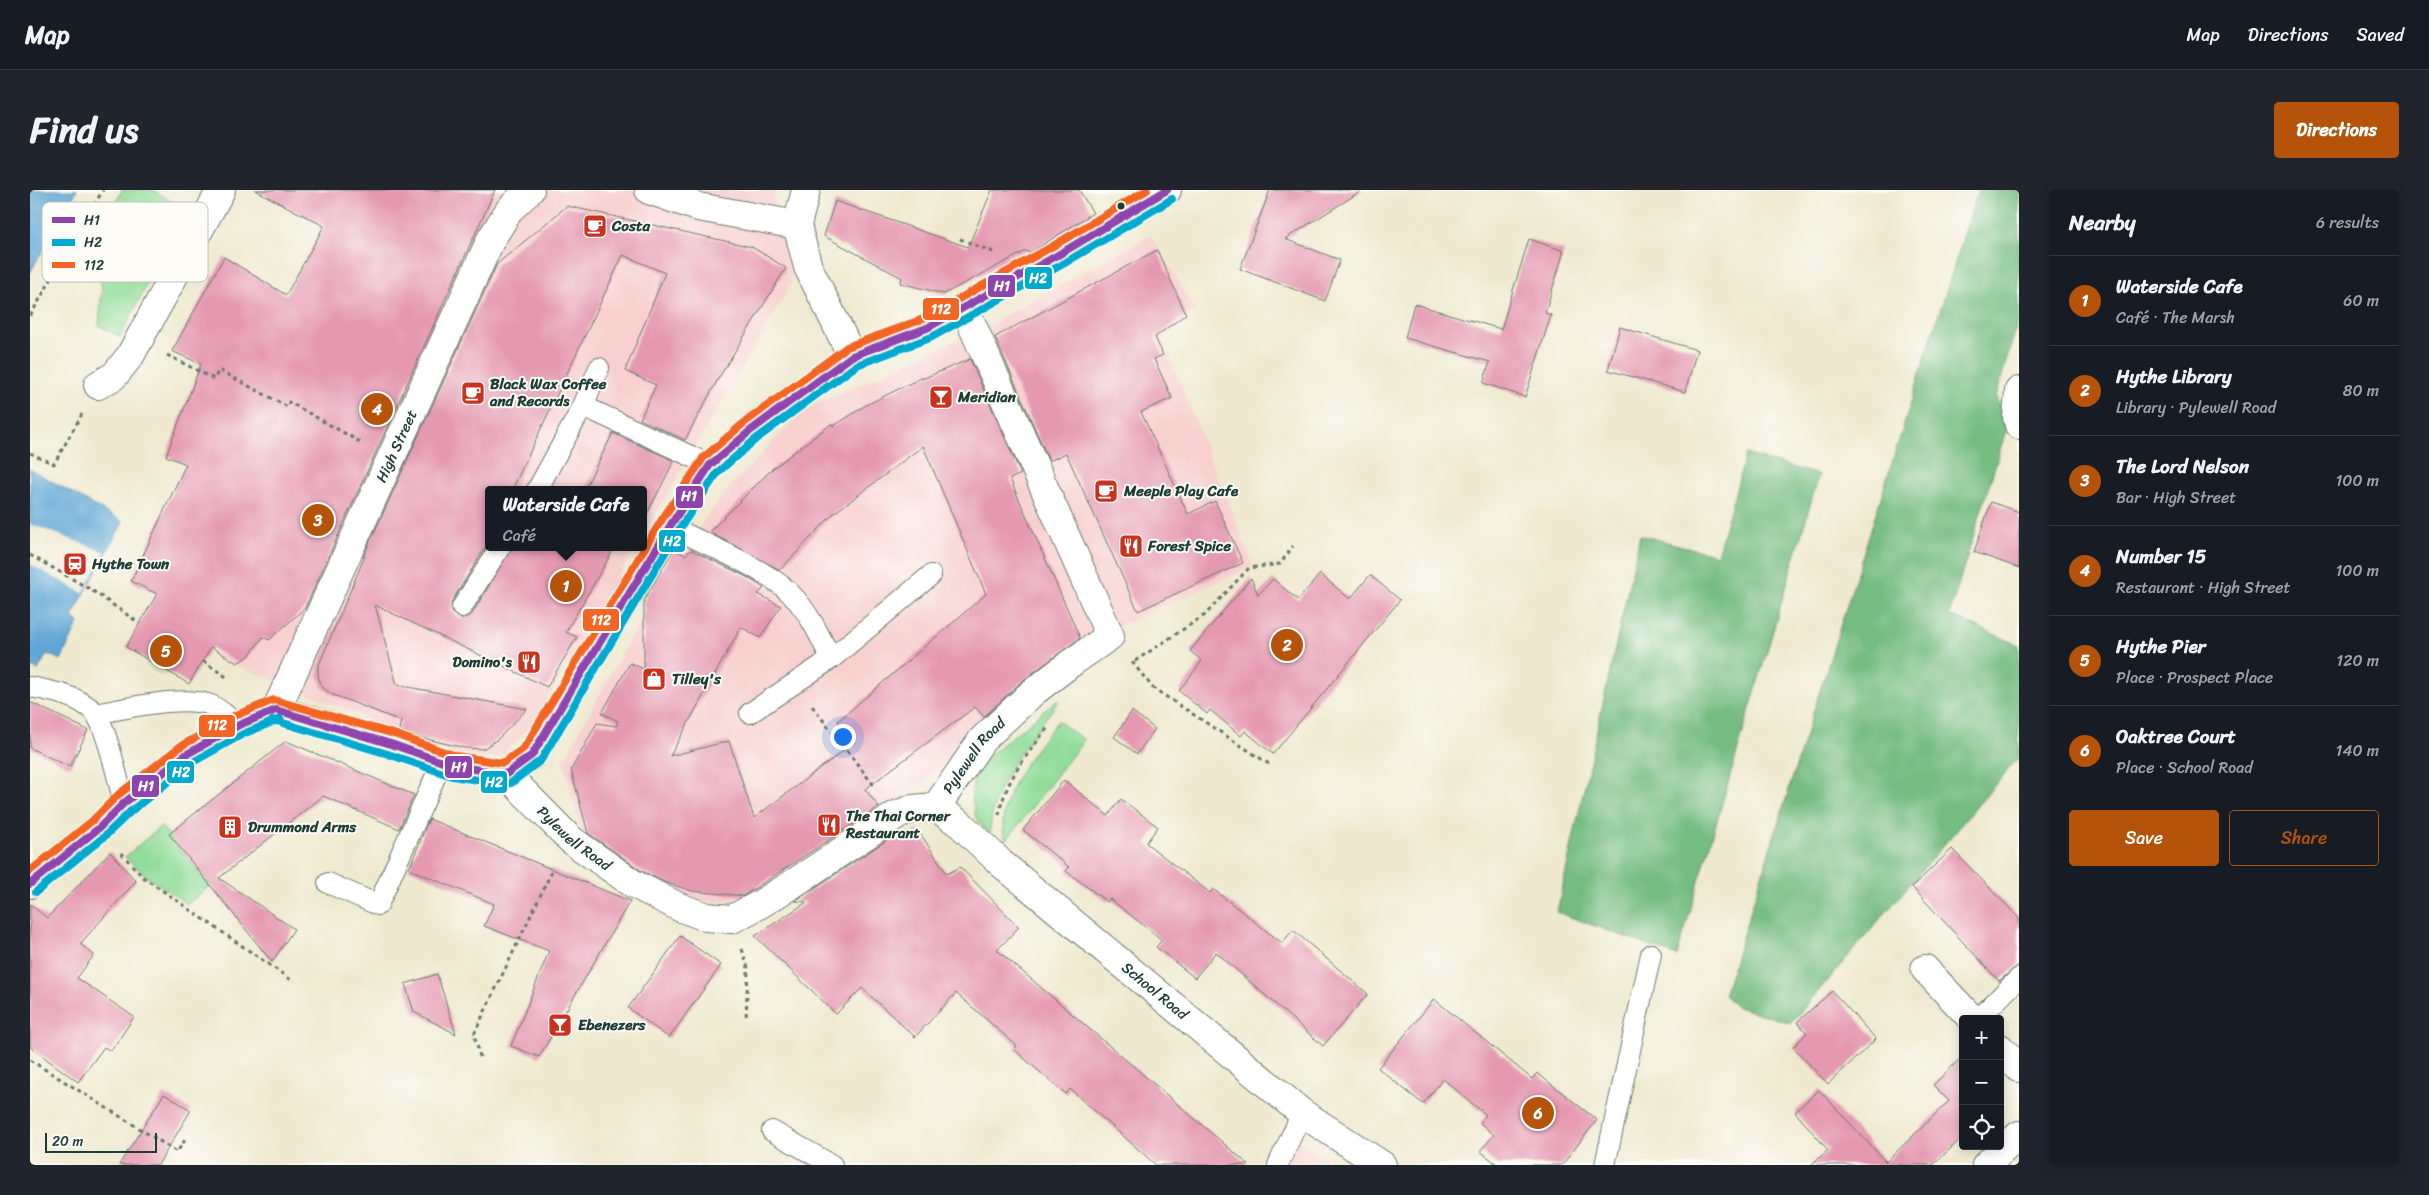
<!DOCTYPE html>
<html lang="en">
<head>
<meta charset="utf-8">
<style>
	body { margin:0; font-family:Sriracha,sans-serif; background:#20242c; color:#f1f3f6 }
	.controls { position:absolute; right:15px; bottom:15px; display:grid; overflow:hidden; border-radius:5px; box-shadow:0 2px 12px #0003 }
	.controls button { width:45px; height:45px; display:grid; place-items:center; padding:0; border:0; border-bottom:1px solid #363941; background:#171b24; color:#f1f3f6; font:25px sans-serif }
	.scale { position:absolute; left:15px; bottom:12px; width:112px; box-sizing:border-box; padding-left:5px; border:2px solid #1f3d34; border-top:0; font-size:14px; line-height:18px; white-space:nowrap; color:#1f3d34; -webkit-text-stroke:4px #fdfcf7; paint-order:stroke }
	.you { position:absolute; left:812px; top:546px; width:18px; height:18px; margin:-12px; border:4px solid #fff; border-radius:50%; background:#1a73e8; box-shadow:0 0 0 8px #1a73e833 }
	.badge { display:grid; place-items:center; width:32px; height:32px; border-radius:50%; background:#b45309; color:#fff; font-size:16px; font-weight:700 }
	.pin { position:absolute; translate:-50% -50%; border:2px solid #fff; box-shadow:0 1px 5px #0006 }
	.popup { position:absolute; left:455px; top:296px; width:162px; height:65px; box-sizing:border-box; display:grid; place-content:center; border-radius:5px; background:#171b24; filter:drop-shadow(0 1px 4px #0005); font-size:16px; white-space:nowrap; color:#9ea1a6 }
	.popup b { font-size:19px; color:#f1f3f6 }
	.popup::after { content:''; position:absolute; left:50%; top:100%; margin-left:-10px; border:10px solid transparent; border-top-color:#171b24 }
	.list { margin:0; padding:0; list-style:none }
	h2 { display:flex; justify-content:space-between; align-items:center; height:65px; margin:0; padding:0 20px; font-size:21px }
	h2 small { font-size:16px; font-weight:400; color:#9ea1a6 }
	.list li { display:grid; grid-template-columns:32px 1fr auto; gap:15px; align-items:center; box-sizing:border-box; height:90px; padding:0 20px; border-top:1px solid #363941 }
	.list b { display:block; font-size:19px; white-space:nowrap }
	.list p { margin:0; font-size:16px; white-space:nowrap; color:#9ea1a6 }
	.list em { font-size:16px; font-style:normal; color:#9ea1a6 }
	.actions { display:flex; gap:10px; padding:15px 20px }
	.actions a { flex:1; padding:11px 0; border:1px solid #b45309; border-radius:5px; text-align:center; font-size:18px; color:#b45309 }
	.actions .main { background:#b45309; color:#fff }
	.icon { flex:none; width:28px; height:28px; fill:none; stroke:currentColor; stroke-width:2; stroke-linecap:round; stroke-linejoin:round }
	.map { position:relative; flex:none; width:1989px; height:975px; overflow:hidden; border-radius:5px }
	header { display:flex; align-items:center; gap:30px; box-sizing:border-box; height:70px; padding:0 25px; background:#171b24; border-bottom:1px solid #363941 }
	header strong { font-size:24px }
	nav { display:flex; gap:28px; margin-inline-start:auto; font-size:18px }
	.intro { display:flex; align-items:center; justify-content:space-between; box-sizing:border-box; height:120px; padding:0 30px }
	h1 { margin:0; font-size:35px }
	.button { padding:12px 22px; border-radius:5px; background:#b45309; color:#fff; font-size:18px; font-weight:700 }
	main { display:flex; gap:30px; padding:0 30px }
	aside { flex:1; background:#171b24; border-radius:5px; box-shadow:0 2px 12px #0003 }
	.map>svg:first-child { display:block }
	.built { fill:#f7d0cf }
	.green { fill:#91dd99; stroke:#588d66 }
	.forest { fill:#74bc81; stroke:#4a7c5a }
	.water { fill:#5fa6d6; stroke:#3f7285 }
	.pier { fill:#eee9cf }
	.building { fill:#e599b1 }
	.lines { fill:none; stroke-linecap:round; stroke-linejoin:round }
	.service-casing { stroke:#67796a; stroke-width:22 }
	.pedestrian-casing { stroke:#67796a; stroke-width:30 }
	.minor-casing { stroke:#67796a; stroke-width:30 }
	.tertiary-casing { stroke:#67796a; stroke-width:30 }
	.path { stroke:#67796a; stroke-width:3; stroke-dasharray:4 4; stroke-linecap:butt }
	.service { stroke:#fff; stroke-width:20 }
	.pedestrian { stroke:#fff; stroke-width:28 }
	.minor { stroke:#fff; stroke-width:28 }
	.tertiary { stroke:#fff; stroke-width:28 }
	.bus-1-casing { stroke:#fdfcf7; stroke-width:11 }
	.bus-2-casing { stroke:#fdfcf7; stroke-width:11 }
	.bus-3-casing { stroke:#fdfcf7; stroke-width:11 }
	.bus-1 { stroke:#8e44ad; stroke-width:8 }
	.bus-2 { stroke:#00a9ce; stroke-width:8 }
	.bus-3 { stroke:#f26522; stroke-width:8 }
	.bus-dot { fill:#1f3d34; stroke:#fdfcf7; stroke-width:2 }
	.labels { text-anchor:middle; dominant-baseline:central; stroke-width:4; stroke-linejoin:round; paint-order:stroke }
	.poi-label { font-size:15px; font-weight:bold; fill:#1f3d34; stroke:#fdfcf7; text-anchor:start }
	.street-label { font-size:15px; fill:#1f3d34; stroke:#fdfcf7 }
	.key { fill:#fdfcf7; stroke:#bac3bc; stroke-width:1 }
	.key-label { font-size:14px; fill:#1f3d34 }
	.line-badge { stroke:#fdfcf7; stroke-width:2 }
	.badge-label { font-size:14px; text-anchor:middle; font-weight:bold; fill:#fff }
</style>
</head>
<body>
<header>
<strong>Map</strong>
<nav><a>Map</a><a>Directions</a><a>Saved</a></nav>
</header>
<div class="intro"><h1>Find us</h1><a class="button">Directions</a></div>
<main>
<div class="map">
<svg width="1989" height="975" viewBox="0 0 1989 975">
	<rect width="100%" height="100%" fill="#fdfcf7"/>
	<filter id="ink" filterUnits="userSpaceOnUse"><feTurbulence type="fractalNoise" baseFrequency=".02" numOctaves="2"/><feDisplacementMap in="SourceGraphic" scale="10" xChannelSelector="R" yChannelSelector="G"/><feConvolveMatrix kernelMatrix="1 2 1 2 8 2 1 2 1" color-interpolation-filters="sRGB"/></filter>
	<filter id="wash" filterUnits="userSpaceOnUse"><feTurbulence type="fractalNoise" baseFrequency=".0096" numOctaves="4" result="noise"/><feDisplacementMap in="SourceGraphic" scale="20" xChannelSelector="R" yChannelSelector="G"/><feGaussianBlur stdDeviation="1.12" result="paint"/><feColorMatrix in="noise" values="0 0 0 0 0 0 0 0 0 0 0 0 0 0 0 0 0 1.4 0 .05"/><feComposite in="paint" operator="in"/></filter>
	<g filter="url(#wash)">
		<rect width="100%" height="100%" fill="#eee9cf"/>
		<!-- built -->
		<path class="built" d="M320 0H747L743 9 761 76 762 93 614 344V300H458V357H606L503 534 471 567 424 566 365 545 324 522 187 468 172 417Z
			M1121 45 1165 120 1132 147 1223 376 1062 448 872 609 727 708 678 713 614 690 553 647 533 571 634 387 693 304 774 220 955 137Z
			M1251 938 1304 975H1236Z"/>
		<!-- green -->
		<path class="green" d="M92 0H123L155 20 90 147 69 135 72 97 62 62Z
			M1027 510 1028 512C999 551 959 595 960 647L946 628 942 608 943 592 953 571Z
			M1028 531 1054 550 976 651C961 612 1005 559 1028 531Z
			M131 636 180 696 157 714 115 685 95 667Z"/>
		<!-- forest -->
		<path class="forest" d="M1948 0H1989V127L1966 207 1977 237 1919 425 1989 455V567L1761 833 1707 817 1694 805Z
			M1716 264 1789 285 1647 766 1527 722 1610 345 1687 365Z"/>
		<!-- water -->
		<path class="water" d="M0 0H47L0 83Z
			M0 279 93 332 42 427 49 432 31 470 17 464 8 480 0 477Z"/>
		<!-- pier -->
		<path class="pier" d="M0 334 75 362 53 403 0 374Z"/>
		<g id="blocks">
			<!-- building -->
			<path class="building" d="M225 0H465L275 418 239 450 233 447 218 467 207 473 181 457 159 494 96 457 127 404 101 391 156 274 136 266 171 174 142 161 194 67 256 105 294 36Z
				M962 0H1049L1063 23 1000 63 996 61 914 104 870 93 872 88 794 46 805 11 938 57Z
				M1240 0H1333L1255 49 1310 70 1295 111 1210 79Z
				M537 16 722 57 756 78 688 189 655 250 610 229 626 195 595 181 635 83 593 65 482 300H458V353L422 411 421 422 431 429 442 424 482 357H585L536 442 547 447 517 497 345 415 367 495 497 519 469 548 453 559 435 558 392 548 369 540 371 531 301 504 292 497 288 486V477L335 366 333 367 467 74Z
				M1499 49 1534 61 1515 123 1521 125 1495 207 1453 193 1460 172 1375 148 1384 114 1471 139Z
				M1127 60 1156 124 1125 147 1133 165 1124 169 1142 208 1111 222 1158 324 1185 311 1213 373 1108 421 1036 263 1019 271 965 147Z
				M1590 137 1667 160 1655 202 1578 180Z
				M940 169 991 284 980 289 1050 448 992 491 954 527 945 517 835 599 849 617 713 706 662 701 634 692 610 680 558 643 541 580 567 533 586 536 588 531 572 523 600 473 614 479V410L644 359 655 365 661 360 715 386 734 398 728 404 751 416 730 448 711 437 640 566 699 551 724 628 825 552 808 531 956 404 893 256 803 324 750 380 679 342 742 279 801 234 804 236 836 215 893 187 892 189Z
				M583 243 644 271 614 330V300H554Z
				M1961 312 1989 322V378L1944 362Z
				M1290 384 1320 409 1340 385 1370 410 1243 564 1215 541 1211 546 1180 520 1177 524 1149 501 1172 471 1160 461 1221 388 1228 405 1243 389 1268 410Z
				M0 512 58 540 40 577 0 558Z
				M1102 521 1125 539 1107 564 1084 547Z
				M256 551 384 605 369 639 293 606 189 688 264 739 242 772 139 644Z
				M1034 590 1078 626 1091 609 1128 637 1116 653 1180 703 1183 699 1252 753 1263 740 1338 804 1293 856 1186 762 1165 788 1126 757 1132 750 1080 709 1077 712 1036 681 1039 677 993 640Z
				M399 629 600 711 509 867 481 856 519 761 454 736 464 714 379 679Z
				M888 640 917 684 930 677 989 737 967 760 1219 975H1126L1040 899 1036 904 997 871 984 859 987 856 926 803 885 847 832 798 806 824 725 746 777 712 765 711 869 642 874 649Z
				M1922 659 1989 728V775L1969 791 1882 697Z
				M80 662 106 691 50 754 64 765 47 788 104 827 81 861 74 857 48 892 0 857V714L17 728Z
				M650 746 691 775 639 848 598 818Z
				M407 784 426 844 384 822 375 794Z
				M1802 801 1846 849 1798 894 1763 857 1777 843 1767 832Z
				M1404 809 1502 889 1507 883 1567 930 1532 975H1468L1450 961 1464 945 1450 933 1456 925 1413 889 1393 914 1348 878Z
				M1933 866V947L1903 975H1781L1798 960 1765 922 1789 900 1856 972 1919 911 1903 895Z
				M134 904 161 920 128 975H89Z"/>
		</g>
	</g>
	<g filter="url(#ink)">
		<use href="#blocks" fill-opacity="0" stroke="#67796a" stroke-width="1"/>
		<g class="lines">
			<!-- service casing -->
			<g class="service-casing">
				<path id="service" d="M553 216 680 275
					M507 300 553 216 569 178
					M640 336C672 353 737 379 761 404 779 422 790 446 801 469
					M432 417 470 357
					M0 497C21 501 49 506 64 522 77 536 88 592 94 613
					M720 523 801 469 901 385
					M66 524C95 518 153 505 181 515 190 519 200 529 209 535
					M298 693 348 715 412 572
					M1948 829 1989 788
					M742 941 802 975
					M1248 975 1272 923
					M1575 975 1621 764"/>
			</g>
			<!-- pedestrian casing -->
			<g class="pedestrian-casing">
				<g id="pedestrian">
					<path d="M619 0 668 17 767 35"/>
					<path d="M934 117 1080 446 1041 473"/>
					<path id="s1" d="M246 520 461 49 480 19 500 0"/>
				</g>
			</g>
			<!-- minor casing -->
			<g class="minor-casing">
				<g id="minor">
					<path d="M68 195 84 186 100 166 191 0"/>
					<path d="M1989 201 1987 227 1989 235"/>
					<path id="s2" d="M476 584 541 650 602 693 649 717 676 727 702 729 727 716 764 693 866 625 882 619 906 617"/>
					<path id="s3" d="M906 617 930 634 972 674 1272 923 1352 975"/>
					<path id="s4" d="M906 617 952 550 1002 503 1041 473"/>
					<path d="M1895 779 1942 829"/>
					<path d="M1970 858 1989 878"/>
					<path d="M1956 975 1989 945"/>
				</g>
			</g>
			<!-- tertiary casing -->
			<g class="tertiary-casing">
				<path id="tertiary" d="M776 0 767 35 778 77 822 166
					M0 694 69 638 94 613 157 564 209 535 246 520 361 554 424 576 476 584 502 565 640 336 680 275 720 241 822 166 897 138 1028 65 1137 0"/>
			</g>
			<!-- path -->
			<path class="path" d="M930 49 963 62
				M0 126 73 0
				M137 165 184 189 189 180 258 217 259 212 332 253
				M0 263 24 274 52 224
				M0 365 60 399 109 433
				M173 471 198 488
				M1105 471 1175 425 1219 378 1250 374 1263 356
				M1102 472 1123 498 1239 574
				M782 516 846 598
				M969 625C976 588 997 565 1019 536
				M91 663 113 687 264 792
				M712 759 718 778 716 830
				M450 867 444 844 523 679
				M0 870 147 962 155 950"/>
			<!-- service -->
			<use href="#service" class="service"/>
			<!-- pedestrian -->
			<use href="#pedestrian" class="pedestrian"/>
			<!-- minor -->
			<use href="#minor" class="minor"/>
			<!-- tertiary -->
			<use href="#tertiary" class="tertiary"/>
			<!-- bus-1 casing -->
			<g class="bus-1-casing">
				<path id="bus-1" d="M246 520 361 554 424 576 476 584 502 565 640 336 680 275 720 241 822 166 897 138 1028 65 1137 0
					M0 694 69 638 94 613 157 564 209 535 246 520"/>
			</g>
			<!-- bus-2 casing -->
			<g class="bus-2-casing">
				<path id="bus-2" d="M243 530 358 564 422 586 474 594 481 593 511 570 648 341 688 282 726 249 827 175 902 147 1033 74 1142 9
					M6 702 75 646 101 621 163 572 213 544 250 529"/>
			</g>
			<!-- bus-3 casing -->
			<g class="bus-3-casing">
				<path id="bus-3" d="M0 681 62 631 88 605 151 556 204 526 244 510 364 544 426 566 473 573 494 558 631 331 674 267 714 233 817 157 893 129 1023 56 1117 0"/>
			</g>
			<!-- bus-1 -->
			<use href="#bus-1" class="bus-1"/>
			<!-- bus-2 -->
			<use href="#bus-2" class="bus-2"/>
			<!-- bus-3 -->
			<use href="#bus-3" class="bus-3"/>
		</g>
	</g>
	<!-- icons -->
	<defs>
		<g id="cafe-square" transform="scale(1.25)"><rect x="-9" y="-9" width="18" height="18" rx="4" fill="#c8321e" stroke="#fdfcf7"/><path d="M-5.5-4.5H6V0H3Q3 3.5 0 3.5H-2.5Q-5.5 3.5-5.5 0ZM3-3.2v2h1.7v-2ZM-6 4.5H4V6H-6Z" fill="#fff"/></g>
		<g id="bar-square" transform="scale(1.25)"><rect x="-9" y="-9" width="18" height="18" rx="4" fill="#c8321e" stroke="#fdfcf7"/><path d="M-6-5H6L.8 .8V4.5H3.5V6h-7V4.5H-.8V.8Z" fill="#fff"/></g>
		<g id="restaurant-square" transform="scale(1.25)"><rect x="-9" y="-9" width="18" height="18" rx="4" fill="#c8321e" stroke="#fdfcf7"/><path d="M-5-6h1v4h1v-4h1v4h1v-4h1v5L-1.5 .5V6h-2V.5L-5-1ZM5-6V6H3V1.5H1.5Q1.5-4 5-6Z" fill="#fff"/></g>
		<g id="station-square" transform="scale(1.25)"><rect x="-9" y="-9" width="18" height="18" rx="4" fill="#c8321e" stroke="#fdfcf7"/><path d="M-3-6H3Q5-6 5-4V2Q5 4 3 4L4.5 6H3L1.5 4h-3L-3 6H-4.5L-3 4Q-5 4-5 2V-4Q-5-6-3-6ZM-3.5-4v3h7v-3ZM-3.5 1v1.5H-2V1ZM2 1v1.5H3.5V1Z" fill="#fff"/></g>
		<g id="shop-square" transform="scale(1.25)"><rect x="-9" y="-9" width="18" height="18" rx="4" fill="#c8321e" stroke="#fdfcf7"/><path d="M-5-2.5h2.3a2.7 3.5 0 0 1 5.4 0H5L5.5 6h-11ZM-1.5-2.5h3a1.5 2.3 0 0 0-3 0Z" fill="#fff"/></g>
		<g id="building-square" transform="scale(1.25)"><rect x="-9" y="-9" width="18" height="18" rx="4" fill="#c8321e" stroke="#fdfcf7"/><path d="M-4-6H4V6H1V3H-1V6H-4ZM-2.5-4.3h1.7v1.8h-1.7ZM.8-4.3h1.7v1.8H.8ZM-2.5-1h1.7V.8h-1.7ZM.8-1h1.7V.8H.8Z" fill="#fff"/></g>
	</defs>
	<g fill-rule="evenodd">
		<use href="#cafe-square" x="565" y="36"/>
		<use href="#cafe-square" x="443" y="203"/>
		<use href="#bar-square" x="911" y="207"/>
		<use href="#cafe-square" x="1076" y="301"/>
		<use href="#restaurant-square" x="1101" y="356"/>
		<use href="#station-square" x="45" y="374"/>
		<use href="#restaurant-square" x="499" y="472"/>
		<use href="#shop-square" x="624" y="489"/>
		<use href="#restaurant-square" x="799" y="635"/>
		<use href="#building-square" x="200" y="637"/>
		<use href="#bar-square" x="530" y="835"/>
	</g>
	<!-- markers -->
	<circle class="bus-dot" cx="1091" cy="16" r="4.5"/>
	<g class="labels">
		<!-- poi labels -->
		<g class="poi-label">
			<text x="582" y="36">Costa</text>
			<text x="460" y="194">Black Wax Coffee<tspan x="460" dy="17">and Records</tspan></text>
			<text x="928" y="207">Meridian</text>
			<text x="1094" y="301">Meeple Play Cafe</text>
			<text x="1118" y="356">Forest Spice</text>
			<text x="62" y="374">Hythe Town</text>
			<text x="482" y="472" text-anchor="end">Domino's</text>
			<text x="642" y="489">Tilley's</text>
			<text x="816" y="626">The Thai Corner<tspan x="816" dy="17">Restaurant</tspan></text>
			<text x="218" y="637">Drummond Arms</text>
			<text x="548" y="835">Ebenezers</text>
		</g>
		<!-- street labels -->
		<g class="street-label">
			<text stroke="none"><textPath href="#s1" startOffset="290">High Street</textPath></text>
			<text stroke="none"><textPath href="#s4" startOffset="64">Pylewell Road</textPath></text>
			<text stroke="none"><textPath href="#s2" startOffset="94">Pylewell Road</textPath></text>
			<text stroke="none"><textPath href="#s3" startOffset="286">School Road</textPath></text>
		</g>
	</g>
	<!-- legend -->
	<rect x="12" y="12" width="166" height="80" rx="8" class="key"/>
	<rect x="22" y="27" width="23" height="6" fill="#8e44ad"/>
	<rect x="22" y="49" width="23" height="7" fill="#00a9ce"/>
	<rect x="22" y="72" width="23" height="6" fill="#f26522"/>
	<g class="key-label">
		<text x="54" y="35">H1</text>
		<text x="54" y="57">H2</text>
		<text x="54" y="80">112</text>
	</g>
	<g class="line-badge">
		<rect x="994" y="76" width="29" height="24" rx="5" fill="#00a9ce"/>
		<rect x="957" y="84" width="29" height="24" rx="5" fill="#8e44ad"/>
		<rect x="892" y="107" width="38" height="24" rx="5" fill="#f26522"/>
		<rect x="645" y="295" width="29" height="24" rx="5" fill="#8e44ad"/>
		<rect x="628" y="339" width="28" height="24" rx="5" fill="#00a9ce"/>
		<rect x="552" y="418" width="38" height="24" rx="5" fill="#f26522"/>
		<rect x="168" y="524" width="38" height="24" rx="5" fill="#f26522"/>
		<rect x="414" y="565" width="29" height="24" rx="5" fill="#8e44ad"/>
		<rect x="136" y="570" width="29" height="24" rx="5" fill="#00a9ce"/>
		<rect x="450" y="580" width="28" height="24" rx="5" fill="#00a9ce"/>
		<rect x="101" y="584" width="29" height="24" rx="5" fill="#8e44ad"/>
	</g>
	<g class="badge-label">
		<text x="1008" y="93">H2</text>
		<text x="972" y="101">H1</text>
		<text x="911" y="124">112</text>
		<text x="659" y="311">H1</text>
		<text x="642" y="356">H2</text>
		<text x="571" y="435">112</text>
		<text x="187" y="540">112</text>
		<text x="429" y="582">H1</text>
		<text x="151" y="587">H2</text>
		<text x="464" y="597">H2</text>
		<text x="116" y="601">H1</text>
	</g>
</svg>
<div class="controls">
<button>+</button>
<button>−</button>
<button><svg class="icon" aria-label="locate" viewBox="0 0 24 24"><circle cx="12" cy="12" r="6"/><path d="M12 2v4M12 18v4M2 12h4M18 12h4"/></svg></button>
</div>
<div class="scale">20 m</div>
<div class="you"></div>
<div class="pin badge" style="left:536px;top:396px">1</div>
<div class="popup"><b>Waterside Cafe</b>Café</div>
<div class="pin badge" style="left:1257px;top:455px">2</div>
<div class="pin badge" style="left:288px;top:330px">3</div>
<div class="pin badge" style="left:347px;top:219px">4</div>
<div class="pin badge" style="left:136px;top:461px">5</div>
<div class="pin badge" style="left:1508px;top:923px">6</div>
</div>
<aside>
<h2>Nearby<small>6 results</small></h2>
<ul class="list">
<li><span class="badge">1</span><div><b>Waterside Cafe</b><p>Café · The Marsh</p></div><em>60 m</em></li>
<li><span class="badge">2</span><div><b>Hythe Library</b><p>Library · Pylewell Road</p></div><em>80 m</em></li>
<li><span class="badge">3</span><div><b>The Lord Nelson</b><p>Bar · High Street</p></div><em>100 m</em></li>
<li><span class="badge">4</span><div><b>Number 15</b><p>Restaurant · High Street</p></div><em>100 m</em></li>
<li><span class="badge">5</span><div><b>Hythe Pier</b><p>Place · Prospect Place</p></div><em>120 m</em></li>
<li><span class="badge">6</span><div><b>Oaktree Court</b><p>Place · School Road</p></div><em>140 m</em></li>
</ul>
<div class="actions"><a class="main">Save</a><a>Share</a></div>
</aside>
</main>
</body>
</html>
